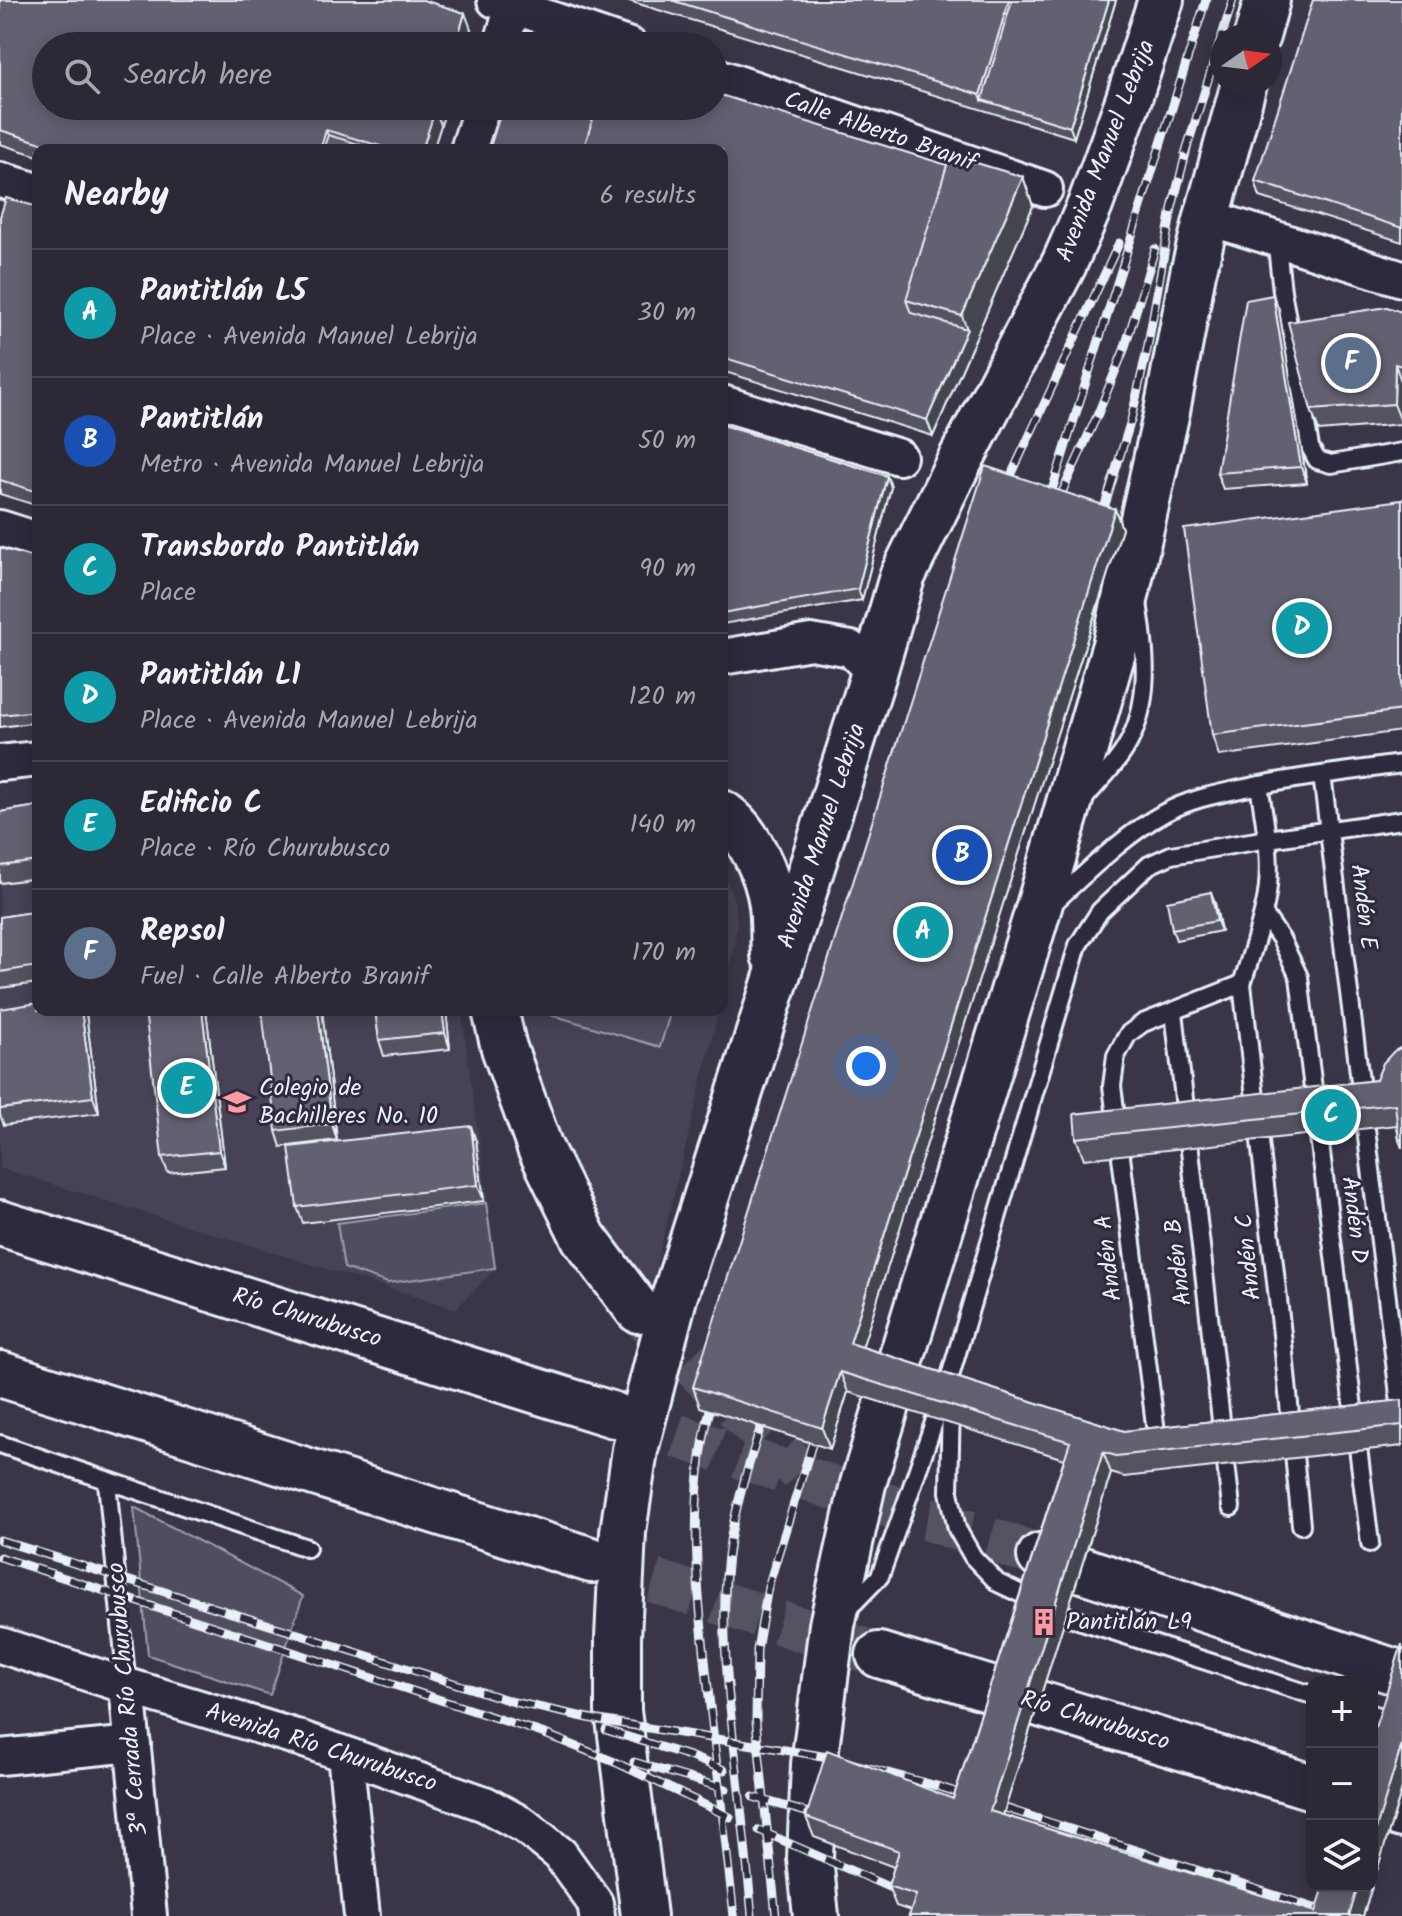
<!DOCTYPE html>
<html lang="en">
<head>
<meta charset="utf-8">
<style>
	body { margin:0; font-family:Kalam,sans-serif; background:#383442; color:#f1f3f6 }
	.controls { position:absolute; right:24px; bottom:24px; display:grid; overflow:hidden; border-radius:16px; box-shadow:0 4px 20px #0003 }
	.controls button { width:72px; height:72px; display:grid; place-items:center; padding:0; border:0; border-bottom:2px solid #484451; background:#2c2836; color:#f1f3f6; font:40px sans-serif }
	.compass { position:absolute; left:1210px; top:24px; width:72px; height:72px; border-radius:50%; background:#2c2836; box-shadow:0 4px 20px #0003; rotate:76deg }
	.you { position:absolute; left:866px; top:1066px; width:28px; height:28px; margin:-20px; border:6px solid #fff; border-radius:50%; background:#1a73e8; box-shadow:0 0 0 12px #1a73e833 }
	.badge { display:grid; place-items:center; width:52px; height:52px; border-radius:50%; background:#8abfa5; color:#fff; font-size:26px; font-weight:700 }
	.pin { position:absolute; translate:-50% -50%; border:4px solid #fff; box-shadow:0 2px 8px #0006 }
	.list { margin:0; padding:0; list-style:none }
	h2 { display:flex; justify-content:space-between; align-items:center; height:104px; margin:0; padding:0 32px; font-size:34px }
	h2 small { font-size:26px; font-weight:400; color:#a6a6ad }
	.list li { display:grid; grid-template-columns:52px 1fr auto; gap:24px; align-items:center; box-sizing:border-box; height:128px; padding:0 32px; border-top:2px solid #484451 }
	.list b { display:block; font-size:30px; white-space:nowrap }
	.list p { margin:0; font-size:26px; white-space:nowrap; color:#a6a6ad }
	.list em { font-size:26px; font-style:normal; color:#a6a6ad }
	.icon { flex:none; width:44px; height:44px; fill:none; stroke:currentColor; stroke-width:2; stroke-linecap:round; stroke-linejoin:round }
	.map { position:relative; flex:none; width:1402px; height:1916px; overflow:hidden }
	.search { position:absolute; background:#2c2836; box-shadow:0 4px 20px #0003; left:32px; top:32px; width:696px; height:88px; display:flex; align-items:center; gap:20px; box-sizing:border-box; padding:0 28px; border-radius:44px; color:#a6a6ad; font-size:30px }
	.panel { position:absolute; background:#2c2836; box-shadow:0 4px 20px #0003; left:32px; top:144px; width:696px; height:872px; border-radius:16px }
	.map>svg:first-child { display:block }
	.built { fill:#464354 }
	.green { fill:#504e5f; stroke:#9ca0ac; stroke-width:2 }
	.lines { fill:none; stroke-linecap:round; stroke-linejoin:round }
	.primary-tunnel { stroke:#545262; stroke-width:44; stroke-dasharray:44 22; stroke-linecap:butt }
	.lane-casing { stroke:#e8f1f8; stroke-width:22 }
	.street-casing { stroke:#e8f1f8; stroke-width:40 }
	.primary-casing { stroke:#e8f1f8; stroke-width:50 }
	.lane { stroke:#2f2a3d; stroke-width:16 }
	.street { stroke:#2f2a3d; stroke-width:34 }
	.primary { stroke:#2f2a3d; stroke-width:44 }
	.rail-casing { stroke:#e8f1f8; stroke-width:9 }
	.rail { stroke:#2f2a3d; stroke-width:6; stroke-dasharray:18; stroke-linecap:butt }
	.wall { fill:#555361; stroke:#e8f1f8; stroke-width:2 }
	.shaded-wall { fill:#45444f; stroke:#e8f1f8; stroke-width:2 }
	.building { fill:#636171; stroke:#e8f1f8; stroke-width:2 }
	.labels { text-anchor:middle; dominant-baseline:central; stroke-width:6; stroke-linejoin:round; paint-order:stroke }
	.street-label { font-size:24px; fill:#e8f1f8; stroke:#2f2a3d }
	.poi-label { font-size:24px; fill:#e8f1f8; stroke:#2f2a3d; text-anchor:start }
</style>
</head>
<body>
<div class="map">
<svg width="1402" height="1916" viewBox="0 0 1402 1916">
	<rect width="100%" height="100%" fill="#3a3648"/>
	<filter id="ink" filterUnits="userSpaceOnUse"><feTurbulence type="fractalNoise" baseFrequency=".0125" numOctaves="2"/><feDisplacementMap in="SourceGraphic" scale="16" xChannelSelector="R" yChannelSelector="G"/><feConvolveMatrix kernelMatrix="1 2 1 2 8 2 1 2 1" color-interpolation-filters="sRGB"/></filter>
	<g filter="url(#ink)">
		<!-- built -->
		<path class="built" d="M38 823V1010H461L497 1267 456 1309 0 1168V828Z
			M722 868 733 897 737 918 735 945 722 999Z
			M511 1010H719L651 1287 597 1224 535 1094Z"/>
		<!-- green -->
		<path class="green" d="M535 1010H671L660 1047Z
			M486 1203 495 1268 388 1283 344 1268 337 1223Z
			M134 1507 303 1596 270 1695 148 1655Z"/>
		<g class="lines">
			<!-- primary-tunnel -->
			<path class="primary-tunnel" d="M641 1314 800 1471
				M614 1415 1040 1556
				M591 1560 879 1655"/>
			<!-- lane casing -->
			<g class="lane-casing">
				<path id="lane" d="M1276 238 1282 291 1310 447 1317 460 1331 464 1402 452
					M1322 775 1402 1419
					M1085 798C1098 782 1114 767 1125 749 1152 705 1146 652 1138 603
					M1050 906C1084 875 1124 835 1164 813 1190 799 1217 794 1245 788 1297 777 1350 771 1402 764
					M1263 913 1281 939 1299 977 1370 1543
					M1242 984 1283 1343 1301 1525
					M1174 1012 1231 1507
					M951 1402 949 1492 957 1529 973 1557 998 1583 1072 1618 1312 1695
					M0 1444 307 1548
					M1158 1448 1112 1086 1116 1056 1128 1034 1143 1023 1242 984C1250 958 1259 932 1265 905 1274 865 1265 824 1259 785
					M107 1482 127 1686
					M847 1610 880 1576 909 1495 951 1373 1078 945 1100 911 1149 865 1171 855 1268 839 1402 820
					M1372 1714 1402 1723"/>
			</g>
			<!-- street casing -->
			<g class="street-casing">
				<path id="street" d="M495 0 630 46
					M501 46 515 0
					M714 75 1045 189
					M468 150 482 106
					M0 180 38 191
					M1207 217 1402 279
					M722 403 899 457
					M0 528 38 540
					M722 657 811 642 851 649 874 673
					M0 763 38 759
					M0 1645 127 1686 299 1738 485 1804 525 1826 560 1854 595 1903 597 1916
					M127 1686 149 1916
					M345 1754 362 1916
					M0 1757 133 1744"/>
			</g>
			<!-- primary casing -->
			<g class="primary-casing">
				<path id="primary" d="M1257 36 1267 0
					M722 813C748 830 768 874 772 905 774 921 773 938 774 955
					M495 1010 504 1048 540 1148 584 1238 638 1310
					M0 1223 614 1415
					M0 1374 591 1560
					M1040 1556 1402 1674
					M879 1655 1312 1787
					M1372 1806 1402 1815
					M644 1916 618 1711V1638L623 1532 635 1450 674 1298 874 673 902 577 953 474 1064 264 1090 205 1128 101 1161 0
					M816 1916 810 1858 814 1764 832 1625 863 1484 1035 920 1115 645 1167 411 1193 273 1207 217 1244 84"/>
			</g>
			<!-- lane -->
			<use href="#lane" class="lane"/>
			<!-- street -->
			<use href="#street" class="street"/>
			<!-- primary -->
			<use href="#primary" class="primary"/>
			<!-- rail casing -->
			<g class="rail-casing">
				<path id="rail" d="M1185 154 1233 0
					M1001 497 1119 243
					M1059 499 1097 416 1124 350 1155 249
					M1046 509 1206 0
					M1098 528 1131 420 1147 350 1172 208 1188 145
					M716 1388C684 1491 698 1593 709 1697 717 1770 726 1843 734 1916
					M0 1540 514 1702 593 1719 828 1757 937 1786 1339 1916
					M0 1557 545 1734 617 1763 730 1817
					M606 1730 689 1756 724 1770
					M634 1762 726 1789
					M753 1797 830 1819
					M759 1830 909 1896
					M752 1916C747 1862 741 1807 735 1753 727 1684 719 1611 730 1541 738 1495 753 1451 767 1407
					M776 1916 756 1721 757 1650 768 1587 819 1422"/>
			</g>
			<!-- rail -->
			<use href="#rail" class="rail"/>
		</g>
		<!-- wall -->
		<path class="wall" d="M0 0 471 29 466 46H46V106H447L433 150H38V156L0 144Z
			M626 0H1116L1074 138Z
			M1402 0V242L1260 197 1255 181Z
			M722 150 947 165 1023 177 1033 206 933 436 722 371Z
			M38 207V506L0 494V217Z
			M1279 310 1307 483 1223 489 1217 473Z
			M1402 312V424L1319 431 1311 410Z
			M722 425 887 476 891 487 862 600 722 624Z
			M1402 500V731L1219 756 1212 735Z
			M1115 509 1122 529 862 1347 1124 1431 1402 1400V1446L1124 1477 1111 1473 1003 1815 1316 1912 1402 1789 1363 1916H909L911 1911 896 1906 888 1886 894 1867 814 1837 806 1817 953 1799 1064 1459 848 1392 830 1449 700 1407 693 1387Z
			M0 548 38 559V722L0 727Z
			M38 806V878L0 883V812Z
			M1211 892 1215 903 1221 931 1176 940 1172 929Z
			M38 911V983L0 988V917Z
			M0 1009 86 1014 99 1113 4 1125 0 1115Z
			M206 1010 225 1167 168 1173 162 1157Z
			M322 1010 337 1140 281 1147 276 1131Z
			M375 1010H446L450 1049 384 1056 379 1040Z
			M1402 1047V1148L1399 1140 1397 1125 1084 1159 1076 1138 1376 1080Z
			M476 1141 484 1201 303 1223 297 1207Z"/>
		<!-- shaded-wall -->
		<path class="shaded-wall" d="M1009 0H1020L982 100 980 95Z
			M1109 0H1116L1074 138 1070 127Z
			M465 13 471 29 466 46H455Z
			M355 33 360 46H351Z
			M440 106H447L441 125 437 115Z
			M435 110 441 125 433 150H422Z
			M326 130 332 146 331 150H320Z
			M1023 177 1033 206 933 436 927 420 967 329 962 316Z
			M1273 295 1279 310 1307 483 1301 467Z
			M1395 364 1402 384V424L1394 404Z
			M887 476 891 487 862 600 858 589Z
			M1115 509 1122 529 857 1364 850 1343Z
			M1211 892 1215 903 1221 931 1217 921Z
			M81 1010H84L86 1014 99 1113 93 1097Z
			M202 1010H206L225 1167 219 1151Z
			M318 1010H322L337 1140 332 1124Z
			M442 1010H446L450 1049 445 1033Z
			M471 1126 476 1141 484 1201 478 1185Z
			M840 1372 848 1392 830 1449 822 1428Z
			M1103 1452 1111 1473 998 1831 990 1811Z
			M1402 1744V1789L1363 1916H1349L1358 1886H1372V1842Z"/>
		<!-- building -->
		<path class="building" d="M0 0H423L465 13 455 46H398L355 33 351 46H46V106H424L435 110 422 150H394L326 130 320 150H64L0 130Z
			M671 0H1009L980 95Z
			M1012 0H1109L1070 127 982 100Z
			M1313 0H1402V228L1255 181Z
			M357 38 384 46H354Z
			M524 39 547 46H522Z
			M714 93 947 165 906 300 911 313 967 329 927 420 722 357V150H583L597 106H714Z
			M424 106H440L437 115 435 110Z
			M503 106H597L583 150H489Z
			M328 135 379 150H323Z
			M950 155 1023 177 962 316 906 300Z
			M6 198 38 207V492L0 480V217Z
			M1273 295 1301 467 1217 473 1246 300Z
			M1387 307 1402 312V366L1395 364 1394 404 1311 410 1288 322Z
			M722 425 887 476 858 589 722 613Z
			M985 466 1115 509 850 1343 1124 1431 1402 1400V1425L1116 1456 1103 1452 990 1811 1316 1912 1324 1886H1358L1349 1916H909L916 1895 888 1886 899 1851 806 1817 827 1750 953 1799 1070 1442 840 1372 822 1428 693 1387Z
			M1402 500V710L1212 735 1184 529Z
			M0 548 38 559V711L0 715Z
			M38 806V861L0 866V812Z
			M1211 892 1217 921 1172 929 1167 901Z
			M38 911V966L0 972V917Z
			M38 1003V1010H81L93 1097 0 1109V1009Z
			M145 1010H202L219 1151 162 1157Z
			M262 1010H318L332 1124 276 1131Z
			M375 1010H442L445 1033 379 1040Z
			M1402 1047V1139L1399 1140 1395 1104 1076 1138 1074 1114 1376 1080 1383 1063 1394 1051Z
			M471 1126 478 1185 297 1207 289 1147Z
			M1402 1644V1744L1372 1842V1737Z"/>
	</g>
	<!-- icons -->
	<defs>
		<g id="school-bare" transform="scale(2.16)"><path d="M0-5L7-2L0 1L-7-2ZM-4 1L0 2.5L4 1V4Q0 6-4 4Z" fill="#ff9aa2" stroke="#2f2a3d" stroke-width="2.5" paint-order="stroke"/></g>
		<g id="building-bare" transform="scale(2.16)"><path d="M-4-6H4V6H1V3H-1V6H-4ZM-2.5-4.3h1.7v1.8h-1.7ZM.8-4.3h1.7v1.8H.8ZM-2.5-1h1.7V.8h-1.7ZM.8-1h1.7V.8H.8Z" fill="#ff9aa2" stroke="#2f2a3d" stroke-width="2.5" paint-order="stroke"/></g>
	</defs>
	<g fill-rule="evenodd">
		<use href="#school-bare" x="237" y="1102"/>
		<use href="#building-bare" x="1044" y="1622"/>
	</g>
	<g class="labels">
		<!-- street labels -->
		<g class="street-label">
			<text transform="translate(880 132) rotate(19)">Calle Alberto Branif</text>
			<text transform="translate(1106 151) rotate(-69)">Avenida Manuel Lebrija</text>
			<text transform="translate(822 836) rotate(-72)">Avenida Manuel Lebrija</text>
			<text transform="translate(1363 907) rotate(83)">Andén E</text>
			<text transform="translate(1354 1220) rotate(83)">Andén D</text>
			<text transform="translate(1249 1257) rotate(-96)">Andén C</text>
			<text transform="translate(1109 1258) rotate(-97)">Andén A</text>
			<text transform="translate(1179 1262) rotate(-97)">Andén B</text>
			<text transform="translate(307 1318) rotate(17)">Río Churubusco</text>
			<text transform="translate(128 1699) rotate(-95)">3ª Cerrada Río Churubusco</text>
			<text transform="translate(1095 1721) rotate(17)">Río Churubusco</text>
			<text transform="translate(321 1748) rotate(18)">Avenida Río Churubusco</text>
		</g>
		<!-- poi labels -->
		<g class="poi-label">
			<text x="259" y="1088">Colegio de<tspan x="259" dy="28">Bachilleres No. 10</tspan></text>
			<text x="1066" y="1622">Pantitlán L9</text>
		</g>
	</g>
</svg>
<div class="controls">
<button>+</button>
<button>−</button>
<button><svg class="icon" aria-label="layers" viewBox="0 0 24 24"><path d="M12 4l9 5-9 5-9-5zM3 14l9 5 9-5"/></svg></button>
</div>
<svg class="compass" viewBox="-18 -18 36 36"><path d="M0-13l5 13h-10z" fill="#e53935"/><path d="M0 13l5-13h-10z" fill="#a6a6ad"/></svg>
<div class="you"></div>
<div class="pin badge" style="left:923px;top:932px;background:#0f9aa8">A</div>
<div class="pin badge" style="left:962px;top:855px;background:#1a4fb4">B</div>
<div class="pin badge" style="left:1331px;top:1115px;background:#0f9aa8">C</div>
<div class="pin badge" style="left:1302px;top:628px;background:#0f9aa8">D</div>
<div class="pin badge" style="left:187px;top:1088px;background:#0f9aa8">E</div>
<div class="pin badge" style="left:1351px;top:363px;background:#5c6f8a">F</div>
<div class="search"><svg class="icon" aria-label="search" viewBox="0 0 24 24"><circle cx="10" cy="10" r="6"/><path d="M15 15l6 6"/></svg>Search here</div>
<section class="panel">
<h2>Nearby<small>6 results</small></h2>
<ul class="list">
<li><span class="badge" style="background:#0f9aa8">A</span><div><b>Pantitlán L5</b><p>Place · Avenida Manuel Lebrija</p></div><em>30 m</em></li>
<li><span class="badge" style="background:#1a4fb4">B</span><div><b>Pantitlán</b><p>Metro · Avenida Manuel Lebrija</p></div><em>50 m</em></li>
<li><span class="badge" style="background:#0f9aa8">C</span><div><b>Transbordo Pantitlán</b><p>Place</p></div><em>90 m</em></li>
<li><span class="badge" style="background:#0f9aa8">D</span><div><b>Pantitlán L1</b><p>Place · Avenida Manuel Lebrija</p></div><em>120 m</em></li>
<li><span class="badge" style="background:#0f9aa8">E</span><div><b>Edificio C</b><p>Place · Río Churubusco</p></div><em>140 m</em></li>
<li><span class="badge" style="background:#5c6f8a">F</span><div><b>Repsol</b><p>Fuel · Calle Alberto Branif</p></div><em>170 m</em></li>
</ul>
</section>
</div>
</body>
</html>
